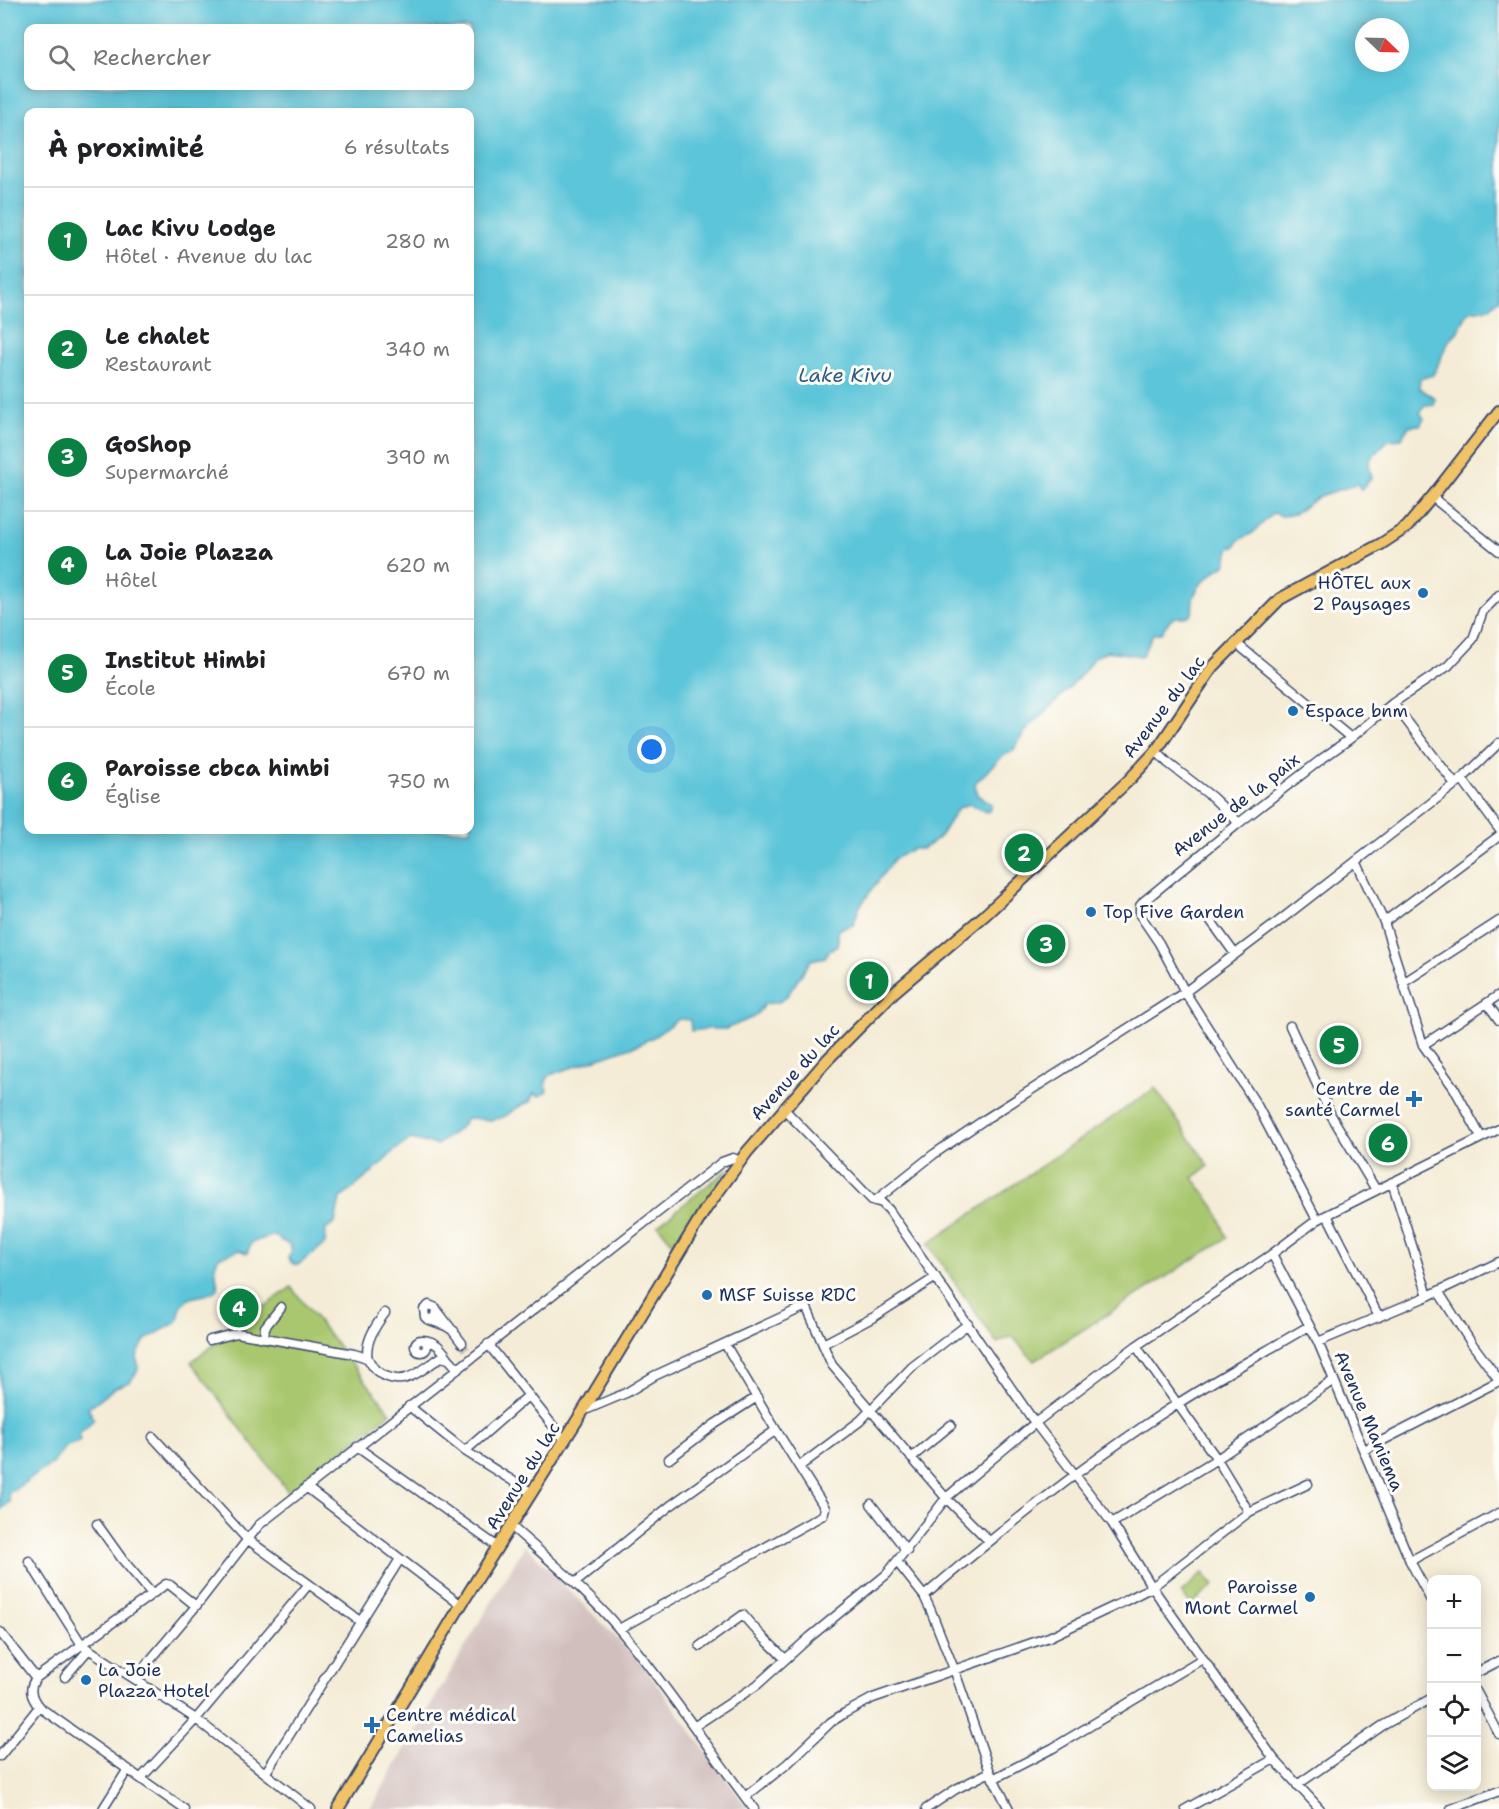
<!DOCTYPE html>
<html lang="fr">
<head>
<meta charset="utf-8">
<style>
	body { margin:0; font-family:"Shantell Sans",sans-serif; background:#f6f6f6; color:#202124 }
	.controls { position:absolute; right:18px; bottom:18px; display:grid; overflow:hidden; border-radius:12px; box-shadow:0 3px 15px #0003 }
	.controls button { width:54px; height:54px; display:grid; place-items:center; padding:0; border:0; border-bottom:2px solid #e0e0e0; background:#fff; color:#202124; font:30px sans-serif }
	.compass { position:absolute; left:1355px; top:18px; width:54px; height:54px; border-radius:50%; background:#fff; box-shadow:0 3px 15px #0003; rotate:113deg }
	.you { position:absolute; left:652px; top:750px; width:21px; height:21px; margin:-15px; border:4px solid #fff; border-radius:50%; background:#1a73e8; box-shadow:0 0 0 9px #1a73e833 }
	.badge { display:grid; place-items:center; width:39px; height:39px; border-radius:50%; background:#0b8043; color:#fff; font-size:20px; font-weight:700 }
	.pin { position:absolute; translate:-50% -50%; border:3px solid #fff; box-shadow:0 2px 6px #0006 }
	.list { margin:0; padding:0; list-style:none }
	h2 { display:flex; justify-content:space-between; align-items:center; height:78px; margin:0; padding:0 24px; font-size:26px }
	h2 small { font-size:20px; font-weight:400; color:#757577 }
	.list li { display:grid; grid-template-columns:39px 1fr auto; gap:18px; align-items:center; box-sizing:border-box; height:108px; padding:0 24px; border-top:2px solid #e0e0e0 }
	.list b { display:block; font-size:22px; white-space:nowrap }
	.list p { margin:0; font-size:20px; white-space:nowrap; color:#757577 }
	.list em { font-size:20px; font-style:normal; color:#757577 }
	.icon { flex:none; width:33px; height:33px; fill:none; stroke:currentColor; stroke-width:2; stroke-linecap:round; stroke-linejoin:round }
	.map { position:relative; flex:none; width:1499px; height:1809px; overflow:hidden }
	.search { position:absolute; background:#fff; box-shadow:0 3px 15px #0003; left:24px; top:24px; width:450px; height:66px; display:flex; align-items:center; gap:15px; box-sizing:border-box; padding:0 21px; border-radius:12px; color:#757577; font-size:22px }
	.panel { position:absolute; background:#fff; box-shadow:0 3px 15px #0003; left:24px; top:108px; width:450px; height:726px; border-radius:12px }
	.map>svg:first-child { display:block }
	.industrial { fill:#d1bfbe }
	.green { fill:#a9c76e; stroke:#627b66; stroke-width:1.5 }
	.water { fill:#5dc5d9; stroke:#3c7a9c; stroke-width:1.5; fill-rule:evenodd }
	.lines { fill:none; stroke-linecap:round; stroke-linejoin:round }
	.minor-tunnel { stroke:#c9c6be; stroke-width:8; stroke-dasharray:8 4; stroke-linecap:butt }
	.minor-casing { stroke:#3c4b70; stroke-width:11 }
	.major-casing { stroke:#3c4b70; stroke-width:14 }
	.minor { stroke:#fff; stroke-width:8 }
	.major { stroke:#f1c369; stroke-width:10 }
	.poi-dot { fill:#1f6fb2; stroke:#fdfcf7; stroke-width:2 }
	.labels { text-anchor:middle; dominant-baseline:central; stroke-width:6; stroke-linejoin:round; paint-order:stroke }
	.poi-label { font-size:18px; fill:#1b2f5e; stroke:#fdfcf7; text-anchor:start }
	.street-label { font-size:18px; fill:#1b2f5e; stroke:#fdfcf7 }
	.water-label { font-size:20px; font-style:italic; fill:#2f5c83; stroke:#fdfcf7 }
</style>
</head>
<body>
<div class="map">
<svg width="1499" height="1809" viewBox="0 0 1499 1809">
	<rect width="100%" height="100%" fill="#fdfcf7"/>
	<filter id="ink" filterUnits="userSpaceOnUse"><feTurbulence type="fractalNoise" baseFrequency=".0167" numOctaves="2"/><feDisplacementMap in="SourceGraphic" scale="12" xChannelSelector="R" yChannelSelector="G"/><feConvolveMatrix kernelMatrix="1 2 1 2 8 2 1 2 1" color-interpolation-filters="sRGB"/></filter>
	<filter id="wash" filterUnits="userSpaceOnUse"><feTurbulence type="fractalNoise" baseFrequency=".008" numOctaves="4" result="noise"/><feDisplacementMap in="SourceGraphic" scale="24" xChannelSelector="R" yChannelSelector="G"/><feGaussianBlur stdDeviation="1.35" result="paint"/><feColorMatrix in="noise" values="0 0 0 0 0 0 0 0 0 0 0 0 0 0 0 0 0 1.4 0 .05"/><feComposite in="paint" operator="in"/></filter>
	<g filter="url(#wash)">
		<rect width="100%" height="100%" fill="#f4ecd6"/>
		<!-- industrial -->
		<path class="industrial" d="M525 1545 643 1665 748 1809H370Z"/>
		<!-- green -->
		<path class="green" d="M1155 1088 1209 1166 1193 1178 1215 1207 1227 1238 1034 1361 1012 1336 997 1343 928 1244Z
			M729 1168 675 1246 658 1225Z
			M291 1287 391 1413 289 1493 191 1362Z
			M1203 1573 1214 1585 1191 1605 1181 1593Z"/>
		<!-- water -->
		<path class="water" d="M0 0H1499V299L1490 308 1469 311 1458 331 1449 341 1433 375 1420 379 1419 388 1435 398 1434 405H1424L1420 413 1424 418 1420 425 1409 426 1401 439 1388 440 1371 458 1369 464 1372 478C1367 481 1366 487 1361 489L1357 484 1320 496 1294 514 1282 516 1273 513 1253 533 1239 540 1235 547H1230L1225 565C1213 572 1196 584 1193 600 1192 605 1193 609 1192 614 1185 619 1183 616 1176 617 1169 619 1165 627 1161 633L1153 634 1142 656 1108 651 1094 657 1086 669 1074 683 1024 733 1013 751 1005 754 975 783 977 795 992 804 989 811 986 812 970 804 958 808 941 835 935 841 922 849H913L894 859 860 906 853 925C832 930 841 929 837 946L829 950 825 957 811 960 787 996 779 1002 765 1004 754 1017 726 1029H706L691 1031 690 1020 679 1019 655 1036 637 1045 550 1075 546 1081 547 1092 539 1096 534 1093 530 1102C520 1104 514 1111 505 1116 493 1123 481 1118 467 1118L460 1128 437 1145 411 1139 394 1151 373 1172 340 1199 335 1223 326 1229 325 1244 298 1265 293 1264 288 1258 292 1251 289 1244 280 1240 275 1235 252 1242 247 1253 239 1250 219 1257 215 1265 218 1288C208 1299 192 1293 184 1303 179 1308 180 1316 177 1322L145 1340 137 1356 138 1370 130 1382 116 1387 88 1408 94 1419 79 1434 80 1441 65 1447 53 1463 8 1494 10 1502 0 1510ZM1364 27H1400V63H1364ZM28 28H470V86H28ZM470 112V830H28V112Z"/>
	</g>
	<g filter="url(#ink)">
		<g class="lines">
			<!-- minor-tunnel -->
			<path class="minor-tunnel" d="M462 1343 467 1351"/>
			<!-- minor casing -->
			<g class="minor-casing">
				<path id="minor" d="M1432 497 1499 551
					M1236 643 1351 738
					M1393 703 1455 784
					M1156 751 1168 763 1212 797 1239 823
					M1462 779 1499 829
					M1356 861 1384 922 1423 1045 1454 1088 1481 1137
					M1211 921 1235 954
					M1384 922 1499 836
					M1403 983 1499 921
					M1487 1003 1499 1020
					M1290 1026 1331 1115 1376 1190
					M1423 1045 1499 995
					M783 1108 872 1200 882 1203 889 1210 1035 1423 1112 1523 1152 1587 1274 1759 1320 1809
					M1392 1182 1428 1296
					M875 1201 934 1154 984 1120 1185 992 1274 925 1462 779 1499 743
					M1327 1215 1379 1317
					M1317 1220 1258 1107 1185 992 1159 943 1140 915V906L1144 901 1239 823 1323 758 1351 738 1393 703 1448 666 1473 639 1483 611 1499 595
					M1272 1254 1318 1342 1410 1561 1432 1602
					M1438 1291 1470 1341 1499 1380
					M436 1309 462 1343
					M429 1319 435 1317 436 1308 429 1305 424 1309 425 1317 427 1319 446 1326 454 1331
					M264 1338 265 1327 281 1307
					M415 1346a6 6 0 1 1 12 0a6 6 0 1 1-12 0Z
					M210 1340 237 1333 354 1354C358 1355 365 1357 368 1359 371 1363 373 1368 377 1371 402 1390 419 1372 441 1357L449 1359 458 1369
					M423 1340C436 1341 441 1348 449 1359
					M1318 1342 1428 1296 1499 1262
					M488 1344 565 1441
					M823 1344 874 1317 936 1277
					M1136 1346 1217 1459 1249 1512
					M368 1359C364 1343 375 1326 385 1313
					M409 1406 465 1451 532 1493
					M583 1411 626 1393 654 1376 806 1306 832 1365 946 1498 989 1541
					M153 1437 247 1539 361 1622
					M357 1447 498 1547
					M1364 1450 1499 1381
					M465 1451 529 1395
					M911 1458 951 1425
					M669 1459 715 1424 757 1397
					M800 1466 860 1421 912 1367 968 1324
					M306 1487 461 1605
					M871 1504 907 1551
					M1112 1523 1217 1459 1334 1380
					M97 1524 122 1559 152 1594
					M511 1526C548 1559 588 1592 620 1630 668 1687 709 1750 754 1809
					M29 1561 82 1645 196 1719 311 1809
					M1410 1561 1499 1513
					M898 1563 924 1596 931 1611 954 1669 990 1772 1009 1809
					M575 1583 670 1506 776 1430
					M924 1596C999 1532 1077 1470 1160 1415 1208 1383 1260 1355 1309 1326
					M619 1629 823 1515 825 1508 776 1430 725 1344
					M0 1632 36 1678
					M700 1646 743 1615C756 1632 771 1644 785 1659
					M1476 1673 1499 1661
					M65 1677 89 1649
					M135 1678 196 1606 259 1525 722 1162 733 1158 740 1161
					M1476 1691 1499 1734
					M695 1726 757 1685 810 1637 887 1574 946 1498 1035 1423 1136 1346 1272 1254 1317 1220 1499 1129
					M0 1756 39 1707
					M266 1772 400 1559
					M141 1778 196 1719 309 1584
					M993 1779 1053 1748 1202 1659
					M1297 1785 1382 1726 1432 1698
					M745 1797 787 1764 831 1722 845 1713 873 1698 1049 1637 1121 1603 1152 1587 1249 1512 1308 1484
					M103 1809 128 1769
					M184 1809 39 1707C31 1697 28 1689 36 1678L166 1584 170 1585 196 1606
					M926 1809 956 1789 990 1772
					M1186 1809 1274 1759
					M1451 1809 1499 1791"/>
			</g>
			<!-- major casing -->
			<g class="major-casing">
				<path id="major" d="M338 1809 461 1605 583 1411 705 1210 747 1152 827 1060 893 993 985 915 1129 780 1156 751 1212 668 1280 599 1381 544 1407 527 1432 497 1499 411"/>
			</g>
			<!-- minor -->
			<use href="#minor" class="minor"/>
			<!-- major -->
			<use href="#major" class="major"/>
		</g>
	</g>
	<!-- markers -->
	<g class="poi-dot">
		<circle cx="1423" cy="593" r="6"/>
		<circle cx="1293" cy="711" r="6"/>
		<circle cx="1091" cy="912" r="6"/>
		<path d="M1411 1090h6v6h6v6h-6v6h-6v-6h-6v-6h6z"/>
		<circle cx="707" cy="1295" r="6"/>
		<circle cx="1310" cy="1597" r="6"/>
		<circle cx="86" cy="1680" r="6"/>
		<path d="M369 1716h6v6h6v6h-6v6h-6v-6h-6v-6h6z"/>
	</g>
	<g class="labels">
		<!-- poi labels -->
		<g class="poi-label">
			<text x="1411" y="583" text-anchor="end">HÔTEL aux<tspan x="1411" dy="21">2 Paysages</tspan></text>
			<text x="1305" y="711">Espace bnm</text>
			<text x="1103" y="912">Top Five Garden</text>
			<text x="1400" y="1089" text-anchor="end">Centre de<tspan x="1400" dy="21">santé Carmel</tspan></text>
			<text x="719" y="1295">MSF Suisse RDC</text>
			<text x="1298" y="1587" text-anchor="end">Paroisse<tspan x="1298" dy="21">Mont Carmel</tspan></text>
			<text x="98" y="1670">La Joie<tspan x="98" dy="21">Plazza Hotel</tspan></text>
			<text x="386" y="1715">Centre médical<tspan x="386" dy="21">Camelias</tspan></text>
		</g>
		<!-- street labels -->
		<g class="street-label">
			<text transform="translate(1164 707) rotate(-53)">Avenue du lac</text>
			<text transform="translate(1236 805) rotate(-38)">Avenue de la paix</text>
			<text transform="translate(795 1072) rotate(-48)">Avenue du lac</text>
			<text transform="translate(1369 1421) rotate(67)">Avenue Maniema</text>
			<text transform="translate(523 1476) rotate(-58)">Avenue du lac</text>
		</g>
		<!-- water labels -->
		<g class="water-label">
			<text x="845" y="375">Lake Kivu</text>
		</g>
	</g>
</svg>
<div class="controls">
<button>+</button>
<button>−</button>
<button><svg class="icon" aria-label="locate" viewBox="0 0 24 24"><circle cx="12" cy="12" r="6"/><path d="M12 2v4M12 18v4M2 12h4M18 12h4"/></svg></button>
<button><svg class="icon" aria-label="layers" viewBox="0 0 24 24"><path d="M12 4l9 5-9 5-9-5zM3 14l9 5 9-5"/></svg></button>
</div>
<svg class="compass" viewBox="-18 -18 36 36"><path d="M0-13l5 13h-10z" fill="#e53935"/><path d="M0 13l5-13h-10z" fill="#757577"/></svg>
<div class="you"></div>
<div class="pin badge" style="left:869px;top:981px">1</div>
<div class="pin badge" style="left:1024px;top:853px">2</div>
<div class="pin badge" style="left:1046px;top:944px">3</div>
<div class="pin badge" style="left:239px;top:1308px">4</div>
<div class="pin badge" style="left:1339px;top:1045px">5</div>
<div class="pin badge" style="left:1388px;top:1143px">6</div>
<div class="search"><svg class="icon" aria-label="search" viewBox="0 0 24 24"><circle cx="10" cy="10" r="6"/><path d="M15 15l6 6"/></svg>Rechercher</div>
<section class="panel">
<h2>À proximité<small>6 résultats</small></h2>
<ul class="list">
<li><span class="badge">1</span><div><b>Lac Kivu Lodge</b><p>Hôtel · Avenue du lac</p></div><em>280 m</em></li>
<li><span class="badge">2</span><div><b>Le chalet</b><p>Restaurant</p></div><em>340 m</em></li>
<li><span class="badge">3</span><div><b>GoShop</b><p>Supermarché</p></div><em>390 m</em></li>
<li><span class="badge">4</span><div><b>La Joie Plazza</b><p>Hôtel</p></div><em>620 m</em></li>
<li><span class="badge">5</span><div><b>Institut Himbi</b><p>École</p></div><em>670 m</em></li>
<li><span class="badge">6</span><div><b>Paroisse cbca himbi</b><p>Église</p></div><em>750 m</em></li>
</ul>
</section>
</div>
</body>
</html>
